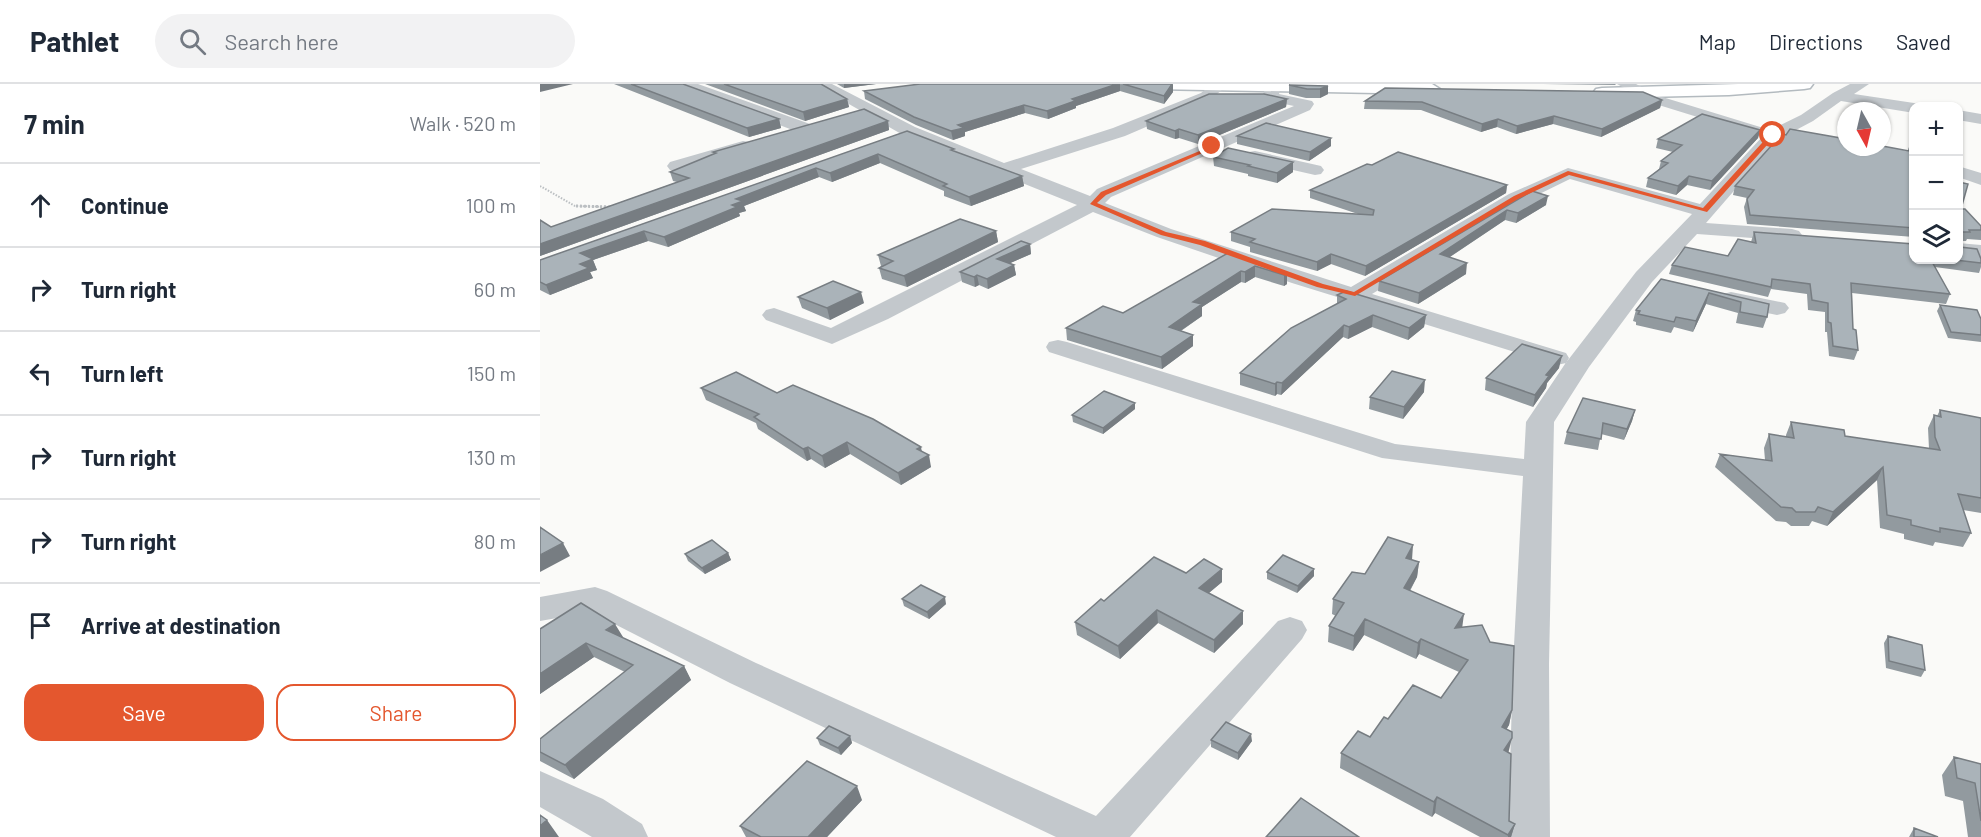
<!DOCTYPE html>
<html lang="en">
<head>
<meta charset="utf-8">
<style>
	body { margin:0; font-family:Barlow,sans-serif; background:#f2f2f3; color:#1f2937 }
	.controls { position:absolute; right:18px; top:18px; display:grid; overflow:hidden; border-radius:12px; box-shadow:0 2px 4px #0004 }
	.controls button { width:54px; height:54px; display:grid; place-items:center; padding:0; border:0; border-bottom:2px solid #e0e1e3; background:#fff; color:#1f2937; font:30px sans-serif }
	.compass { position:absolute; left:1297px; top:18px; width:54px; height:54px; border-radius:50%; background:#fff; box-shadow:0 2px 4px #0004; rotate:172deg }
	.stop { position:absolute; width:18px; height:18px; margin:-14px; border:4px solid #e4572e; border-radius:50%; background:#fff }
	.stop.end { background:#e4572e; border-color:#fff; box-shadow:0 2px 6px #0008 }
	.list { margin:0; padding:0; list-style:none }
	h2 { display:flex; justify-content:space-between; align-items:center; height:78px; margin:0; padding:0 24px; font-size:26px }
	h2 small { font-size:20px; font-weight:400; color:#747a83 }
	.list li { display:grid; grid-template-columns:39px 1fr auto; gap:18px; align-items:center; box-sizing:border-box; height:84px; padding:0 24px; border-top:2px solid #e0e1e3 }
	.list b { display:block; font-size:22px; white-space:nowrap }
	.list em { font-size:20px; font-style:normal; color:#747a83 }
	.actions { display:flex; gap:12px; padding:18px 24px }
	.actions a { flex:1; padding:14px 0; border:2px solid #e4572e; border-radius:18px; text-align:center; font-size:21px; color:#e4572e }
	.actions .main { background:#e4572e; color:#fff }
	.icon { flex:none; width:33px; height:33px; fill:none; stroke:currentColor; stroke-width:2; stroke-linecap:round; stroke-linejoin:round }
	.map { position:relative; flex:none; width:1441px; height:753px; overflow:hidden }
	header { display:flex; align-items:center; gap:36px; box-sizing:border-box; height:84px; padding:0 30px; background:#fff; border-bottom:2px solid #e0e1e3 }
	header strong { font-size:28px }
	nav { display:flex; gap:33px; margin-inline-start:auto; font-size:21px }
	.search { width:420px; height:54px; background:#f2f2f3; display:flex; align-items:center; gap:15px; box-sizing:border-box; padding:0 21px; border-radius:33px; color:#747a83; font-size:22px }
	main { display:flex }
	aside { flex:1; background:#fff }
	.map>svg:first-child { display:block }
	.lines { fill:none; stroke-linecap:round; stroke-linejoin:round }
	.secondary-casing { stroke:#b3babf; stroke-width:3 }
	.path-far1 { stroke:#bbbfc2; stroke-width:2; stroke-dasharray:1.5 1.5; stroke-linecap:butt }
	.path { stroke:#bbbfc2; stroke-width:3; stroke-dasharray:2 2; stroke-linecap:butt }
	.minor { fill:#c3c8cc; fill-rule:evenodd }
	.secondary { fill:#fff; fill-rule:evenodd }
	.wall { fill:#929a9f }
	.shaded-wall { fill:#777d82 }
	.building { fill:#aab3b9; stroke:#777d82; stroke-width:1.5 }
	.route { fill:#e4572e }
</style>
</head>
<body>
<header>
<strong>Pathlet</strong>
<div class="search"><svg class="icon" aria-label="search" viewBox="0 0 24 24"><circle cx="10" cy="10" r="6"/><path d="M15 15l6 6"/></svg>Search here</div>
<nav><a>Map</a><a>Directions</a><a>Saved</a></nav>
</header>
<main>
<aside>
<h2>7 min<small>Walk · 520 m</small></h2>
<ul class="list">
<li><svg class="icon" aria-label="ahead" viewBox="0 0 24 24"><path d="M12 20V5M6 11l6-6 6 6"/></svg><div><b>Continue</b></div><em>100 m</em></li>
<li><svg class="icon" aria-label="right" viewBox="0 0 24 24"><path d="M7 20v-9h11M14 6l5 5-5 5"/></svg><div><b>Turn right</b></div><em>60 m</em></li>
<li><svg class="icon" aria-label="left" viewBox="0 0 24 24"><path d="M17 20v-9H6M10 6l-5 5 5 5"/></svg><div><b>Turn left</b></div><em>150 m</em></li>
<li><svg class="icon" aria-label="right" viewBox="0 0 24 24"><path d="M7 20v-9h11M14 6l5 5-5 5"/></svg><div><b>Turn right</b></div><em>130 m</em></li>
<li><svg class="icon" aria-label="right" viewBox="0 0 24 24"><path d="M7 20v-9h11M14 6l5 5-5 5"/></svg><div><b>Turn right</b></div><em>80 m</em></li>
<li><svg class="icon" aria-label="arrive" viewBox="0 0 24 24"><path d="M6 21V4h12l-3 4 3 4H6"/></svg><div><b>Arrive at destination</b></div></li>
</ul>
<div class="actions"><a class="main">Save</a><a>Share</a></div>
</aside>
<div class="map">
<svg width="1441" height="753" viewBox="0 0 1441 753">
	<rect width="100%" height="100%" fill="#fafaf8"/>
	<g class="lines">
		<!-- secondary casing -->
		<g class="secondary-casing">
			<path id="secondary" d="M604 0H892L900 5 897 9 891 10 613 5 607 4Z
				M1198 0H1273L1270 4 1264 5 1189 11 1062 14 1056 13 1053 9 1056 5 1062 4Z"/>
		</g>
		<!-- path-far1 -->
		<path class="path-far1" d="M0 102 35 122 72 123"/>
		<!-- path -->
		<path class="path" d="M36 122 72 123"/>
		<!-- minor -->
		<path class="minor" d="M137 0H158L270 40 272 44 270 48H258L139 3Z
			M274 0H292L375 43 464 79 573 44 661 9 672 0H689L671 15 585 52 481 85 550 112 557 105 754 22 725 16 722 13 727 0H741L739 10 772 17 774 20 770 26 571 113 565 119 631 145 811 203 969 110 1028 84 1160 120 1222 53 1109 18 1077 0H1096L1119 12 1230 46 1261 31 1293 9 1310 0H1329L1314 10 1374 19 1381 22H1374V29L1301 17 1273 37 1239 55 1166 139 1252 145 1259 147 1262 151 1259 155 1252 157 1157 150 1112 198 1049 283 1014 338 1009 580 1010 753H968L973 580 983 392 842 374 509 268 506 263 509 258 518 256 527 258 855 360 984 375 986 338 1025 280 1096 188 1152 130 1030 95 983 118 832 210 1026 269 1029 274 1026 279 1017 281 752 199 617 153 553 128 348 235 292 260 226 236 222 231 226 226 234 224 291 244 537 121 363 51Z
			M1418 26 1441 30V40L1418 36Z
			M203 57 209 58 212 62 209 66 136 87 130 86 127 82 130 78Z
			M715 67 781 82 784 86 781 90 775 91 709 76 706 72 709 68Z
			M1418 82 1441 89V101L1418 93Z
			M1418 159 1441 161V173L1418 171Z
			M1191 208 1245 219 1249 224 1245 229 1237 231 1183 220 1180 215 1183 210Z
			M55 503 67 507 216 579 556 732 738 537 750 533 762 537 767 546 762 555 590 753H516L190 599 51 528 0 537V513Z
			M0 687 63 715 102 740 108 753H52L0 723Z"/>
		<!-- secondary -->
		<use href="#secondary" class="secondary"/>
	</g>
	<!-- wall -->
	<path class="wall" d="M74 0H143L239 35 241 44 209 53Z
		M165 0H281L307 15 309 23 265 37Z
		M297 0H336L304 4Z
		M380 0H633V8L624 20 580 7 536 22V24L508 35 485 29 425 48V52L413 56 376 41 325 15 324 7Z
		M1003 0H1076L1075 1Z
		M749 1 788 2V10L780 14H766L749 10Z
		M747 15 746 23 658 60 639 54 635 55 607 45 606 37Z
		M1122 16 1120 24 1061 53 1013 40 976 50 957 43 941 48 881 26 824 25 825 17Z
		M348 37 349 46 0 172V136L11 143 137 98 133 97 130 88 174 70 173 68Z
		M1374 42V153L1207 140 1204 123 1207 114 1193 111 1195 102 1368 67Z
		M1220 46 1218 54 1170 106 1147 101 1136 111 1106 103 1108 94 1119 85 1121 77 1133 68 1116 64 1118 55Z
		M367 47 415 68 482 92 484 102 431 122 404 112V107L340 79 292 98 279 93 204 122 206 127 199 129 200 132 128 163 108 157 53 176 57 186 50 188 53 194 10 211 0 206V176Z
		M697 52 791 62 769 77 697 60Z
		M673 73 753 78V88L737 99 708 92V90L674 82Z
		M832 81 967 101 966 109 825 192 791 180 777 187 710 168V163L691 157V148L818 130 770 114V106Z
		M986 110 1006 121 976 139 965 136 910 173 926 190 878 220 838 207 839 197Z
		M1421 125 1441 142V156L1427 155 1426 157H1420V163L1441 175V183L1439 189 1395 183 1410 210 1406 220 1312 209 1313 245 1318 266 1314 276 1289 272 1287 248H1285V228L1268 226 1267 210 1231 205 1228 213 1129 190 1132 181 1188 172 1211 158 1214 148 1374 176H1419Z
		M456 147 458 158 367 203 342 195 339 184 341 182 338 171Z
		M490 160 491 170 470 179 474 181 476 191 448 205 439 201 435 203 422 198 420 188Z
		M688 169 747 189V200L744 202 715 193 705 199 701 198 662 223V232L641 247 653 251V262L622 285 527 256 526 244 583 229Z
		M1121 195 1229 220 1227 233 1223 244 1196 239 1198 229 1166 220 1153 248 1134 243 1131 249 1096 241V238L1093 237 1096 226Z
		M797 211 886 231 884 243 868 256 832 243 808 255 803 253 741 311 737 310 735 312 700 301V289L797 220Z
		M258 213 324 219 290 236 262 224Z
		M1400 221 1441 235V258L1408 254 1397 227Z
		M1019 284 1007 299 1006 304 993 323 945 306 946 294Z
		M161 304 237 309 382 367 391 383 361 401 310 370 285 384 271 375 267 377 218 345 216 339 166 316Z
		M884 308 863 335 829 325 830 313Z
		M595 325 563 350 533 338 532 331Z
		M1095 326 1092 337 1084 356 1061 350 1058 366 1024 360 1027 348Z
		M1400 326 1441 334V429L1423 426 1431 449 1423 463 1395 458 1393 462 1364 455V450L1340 444 1337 396 1287 442 1272 437 1269 442H1251L1246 438 1236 437 1175 383 1180 370 1225 376 1224 364 1229 350 1246 353V351L1251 338 1305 352 1389 365 1388 344 1394 331 1397 332Z
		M188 469 191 476 165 490 148 477 145 470Z
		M872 476 879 478 877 493 870 507 922 543 972 626 969 641 966 646 968 668 969 737 975 740 971 753H940L895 729 892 733 800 684 801 669 830 653 848 635 901 614 919 588 879 570 876 575 824 551 813 567 788 558 789 542 796 532 792 530 793 515Z
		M727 488 774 492 757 509 727 495Z
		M646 489 682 498 669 509 703 540 674 569 618 539 580 575 537 551 535 538 564 517Z
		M362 515 406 520 389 535 364 522Z
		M0 545 83 553 82 554 144 582 151 596 34 695 0 677V655L85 588 54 573 0 610Z
		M1348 552 1385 586 1381 593 1346 584 1344 559Z
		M310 652 312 659 301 671 280 661 277 654Z
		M671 656 712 657 698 676 671 663Z
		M1414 673 1441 680V753H1428L1423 717 1405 712 1402 691Z
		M322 716 287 753H206L200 742Z
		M1374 744 1398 753H1369Z"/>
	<!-- shaded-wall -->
	<path class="shaded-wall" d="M0 0H33L0 8Z
		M304 0H336L304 4Z
		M577 0H580V7L536 22V24L508 35 507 27 532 15Z
		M633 0V8L624 20V12Z
		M788 2V10L780 14V5Z
		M307 15 309 23 265 37 263 28Z
		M747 15 746 23 658 60V51Z
		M1122 16 1120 24 1061 53 1062 45Z
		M484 21 485 29 425 48V52L413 56 411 47 418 41Z
		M1014 32 1013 40 976 50 977 42Z
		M239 35 241 44 209 53 207 44Z
		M958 35 957 43 941 48 942 40Z
		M348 37 349 46 0 172V160Z
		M639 45V54L635 55V47Z
		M1220 46 1218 54 1170 106 1172 97Z
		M791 54V62L769 77 770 68Z
		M338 70 340 79 292 98 290 89Z
		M753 78V88L737 99V89Z
		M276 84 279 93 204 122 206 127 199 129 200 132 128 163 124 153 196 115Z
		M482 92 484 102 431 122 429 113Z
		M1149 92 1147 101 1136 111 1138 102Z
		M967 101 966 109 825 192 826 182Z
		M1008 112 1006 121 976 139 978 129Z
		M967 126 965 136 899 180 900 170Z
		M104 147 108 157 53 176 57 186 50 188 53 194 10 211 6 201 40 169Z
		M456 147 458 158 367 203 364 192Z
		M490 160 491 170 459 184 457 175Z
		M791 170V180L777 187V178Z
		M927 179 926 190 878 220 879 209Z
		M474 181 476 191 448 205 447 195Z
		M715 182V193L705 199V188Z
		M701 187V198L662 223V232L630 254 629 243 653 218Z
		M747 189V200L744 202V191Z
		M437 191 439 201 435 203 434 193Z
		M321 208 324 219 290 236 287 224Z
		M1169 209 1166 220 1153 248 1156 237Z
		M833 231 832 243 808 255 809 243Z
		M886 231 884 243 868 256 869 244Z
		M804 241 803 253 741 311 742 299Z
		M653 251V262L622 285 621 273Z
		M1022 272 1019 284 1007 299 1006 304 993 323 995 311 1006 291Z
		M885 296 884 308 863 335 864 323Z
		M737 298V310L735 312V300Z
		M595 319V325L563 350V344Z
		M1095 326 1092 337 1084 356 1087 345Z
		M307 358 310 370 285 384 282 372Z
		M268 363 271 375 267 377 263 365Z
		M381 363 383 374 389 371 391 383 361 401 358 389 377 365Z
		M1343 383 1337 396 1287 442 1293 428Z
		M23 459 30 472 0 488V471Z
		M873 461 872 476 866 474Z
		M188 469 191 476 165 490 162 484Z
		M879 478 877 493 862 520 864 504Z
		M682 485V498L659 517V504Z
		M774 485V492L757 509 758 502Z
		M405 513 406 520 389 535 387 528Z
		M617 526 618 539 580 575 578 562Z
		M703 527V540L674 569V556Z
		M924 530 922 545 915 544Z
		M825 535 824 551 813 567 814 552Z
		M75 540 83 553 73 560 66 546Z
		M881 555 879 570 876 575 878 559Z
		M46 559 54 573 0 610V590Z
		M144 582 151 596 34 695 25 681Z
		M972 626 969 641 958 659 962 643Z
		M711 650 712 657 698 676V669Z
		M310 652 312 659 301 671 298 664Z
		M972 654 968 670 964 666Z
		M317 702 322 716 287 753H268Z
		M897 713 895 729 892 733 894 718Z
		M7 736 19 753H0V742Z
		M975 740 971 753H968V751Z"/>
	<!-- building -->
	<path class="building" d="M91 0H143L239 35 207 44Z
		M184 0H281L307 15 263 28Z
		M380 0H577L532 15 535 17 507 27 484 21 418 41 424 44 411 47 374 33 324 7Z
		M583 0H632L624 12Z
		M749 1 788 2 780 5H767Z
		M845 4 1103 8 1122 16 1062 45 1014 32 977 42 958 35 942 40 882 18 825 17Z
		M669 10H724L747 15 658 51 639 45 635 47 606 37Z
		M324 25 348 37 0 160V136L11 143 149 94 130 88 176 69 173 68Z
		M1162 30 1220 46 1172 97 1149 92 1138 102 1108 94 1128 79 1121 77 1142 61 1118 55Z
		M726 39 791 54 770 68 697 52Z
		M1374 44V144L1210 131 1207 115 1214 106 1195 102 1242 50 1246 51 1250 45 1306 55V63H1342V62L1369 67Z
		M367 47 414 65 411 66 482 92 429 113 403 102 407 100 338 70 290 89 276 84 196 115 203 117 192 121 197 123 124 153 104 147 40 169 53 175 40 180 49 184 6 201 0 198V176Z
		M688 64 753 78 737 89 708 82 710 81 673 73Z
		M858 68 967 101 826 182 791 170 777 178 710 158 715 155 691 148 732 125 833 131 834 126 770 106 827 80 832 81Z
		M1419 98 1428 100 1421 125H1425L1441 142V146H1429L1430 148H1422L1420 150V163L1437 165 1441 175V179L1415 176H1419Z
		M992 107 1008 112 978 129 967 126 900 170 927 179 879 209 839 197Z
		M420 135 456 147 364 192 339 184 353 177 338 171Z
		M1214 148 1374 160V176H1391L1410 210 1311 199 1313 245 1316 246 1318 266 1293 262 1291 239 1288 238V219L1272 216 1270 200 1232 195 1231 203 1132 181 1145 163 1188 172 1198 155 1216 159Z
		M481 157 490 160 457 175 474 181 447 195 437 191 434 193 420 188Z
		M688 169 747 189 744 191 715 182 705 188 701 187 653 218 662 220 629 243 653 251 621 273 526 244 563 222 583 229Z
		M1121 195 1229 220 1227 233 1200 228 1201 218 1169 209 1156 237 1136 233 1134 238 1098 230 1100 227 1096 226Z
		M293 197 321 208 287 224 258 213Z
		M806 207 886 231 869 244 833 231 809 243 804 241 742 299 737 298 735 300 700 289 751 244 806 215 797 211Z
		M1400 221 1437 226 1441 235V251L1411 248Z
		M982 260 1022 272 1006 291 1009 292 995 311 946 294Z
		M852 287 885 296 864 323 830 313Z
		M196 288 237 309 253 301 333 335 381 363 377 365 389 371 358 389 307 358 282 372 268 363 263 365 214 333 219 330 161 304Z
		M564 307 595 319 563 344 532 331Z
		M1043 314 1095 326 1087 345 1063 339 1061 355 1027 348Z
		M1400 326 1441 334V414L1418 410 1431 449 1400 444V448L1371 441V436L1347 431 1343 383 1293 428 1278 423 1275 428H1256L1252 424 1241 423 1180 370 1232 377 1229 350 1254 354 1251 338 1304 346 1305 352 1400 366 1395 353 1394 331 1401 333Z
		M0 443 23 459 0 471Z
		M848 453 873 461 866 474 879 478 864 504 924 530 915 544 942 541 950 558 974 562 972 626 962 643 972 648V654L964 666 971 670 969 737 975 740 968 751 897 713 894 718 801 669 818 647 830 653 844 633 848 635 873 601 901 614 928 576 881 555 878 559 825 535 814 552 789 542 804 519 793 515 812 488 825 490Z
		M172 456 188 469 162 484 145 470Z
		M743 471 774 485 758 502 727 488Z
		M614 473 646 489 664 475 682 485 659 504 703 527 674 556 617 526 578 562 535 538 561 515 564 517Z
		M381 501 405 513 387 528 362 515Z
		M41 519 75 540 66 546 144 582 25 681 0 668V655L93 581 46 559 0 590V545Z
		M1348 552 1382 561 1385 586 1349 577Z
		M686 638 711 650 698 669 671 656Z
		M289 642 310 652 298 664 277 654Z
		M1414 673 1441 680V737L1435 699 1417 694Z
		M267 677 317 702 268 753H221L200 742Z
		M761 714 819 753H726Z
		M0 731 7 736 0 742Z
		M1374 744 1398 753H1374Z"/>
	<!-- route -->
	<path class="route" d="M1231 49 1236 51 1167 128 1029 91 978 115 815 212 777 203 660 161 621 151 550 120 561 108 674 61V64L566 111 557 119 626 148 665 157 783 200 814 208 974 112 1028 87 1163 124Z"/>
</svg>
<div class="controls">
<button>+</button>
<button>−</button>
<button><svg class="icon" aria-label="layers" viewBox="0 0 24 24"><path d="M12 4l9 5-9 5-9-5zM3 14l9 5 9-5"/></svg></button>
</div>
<svg class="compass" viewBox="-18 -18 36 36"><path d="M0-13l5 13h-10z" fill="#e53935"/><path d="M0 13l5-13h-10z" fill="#747a83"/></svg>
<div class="stop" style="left:1233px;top:51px"></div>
<div class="stop end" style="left:672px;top:62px"></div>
</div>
</main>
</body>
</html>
